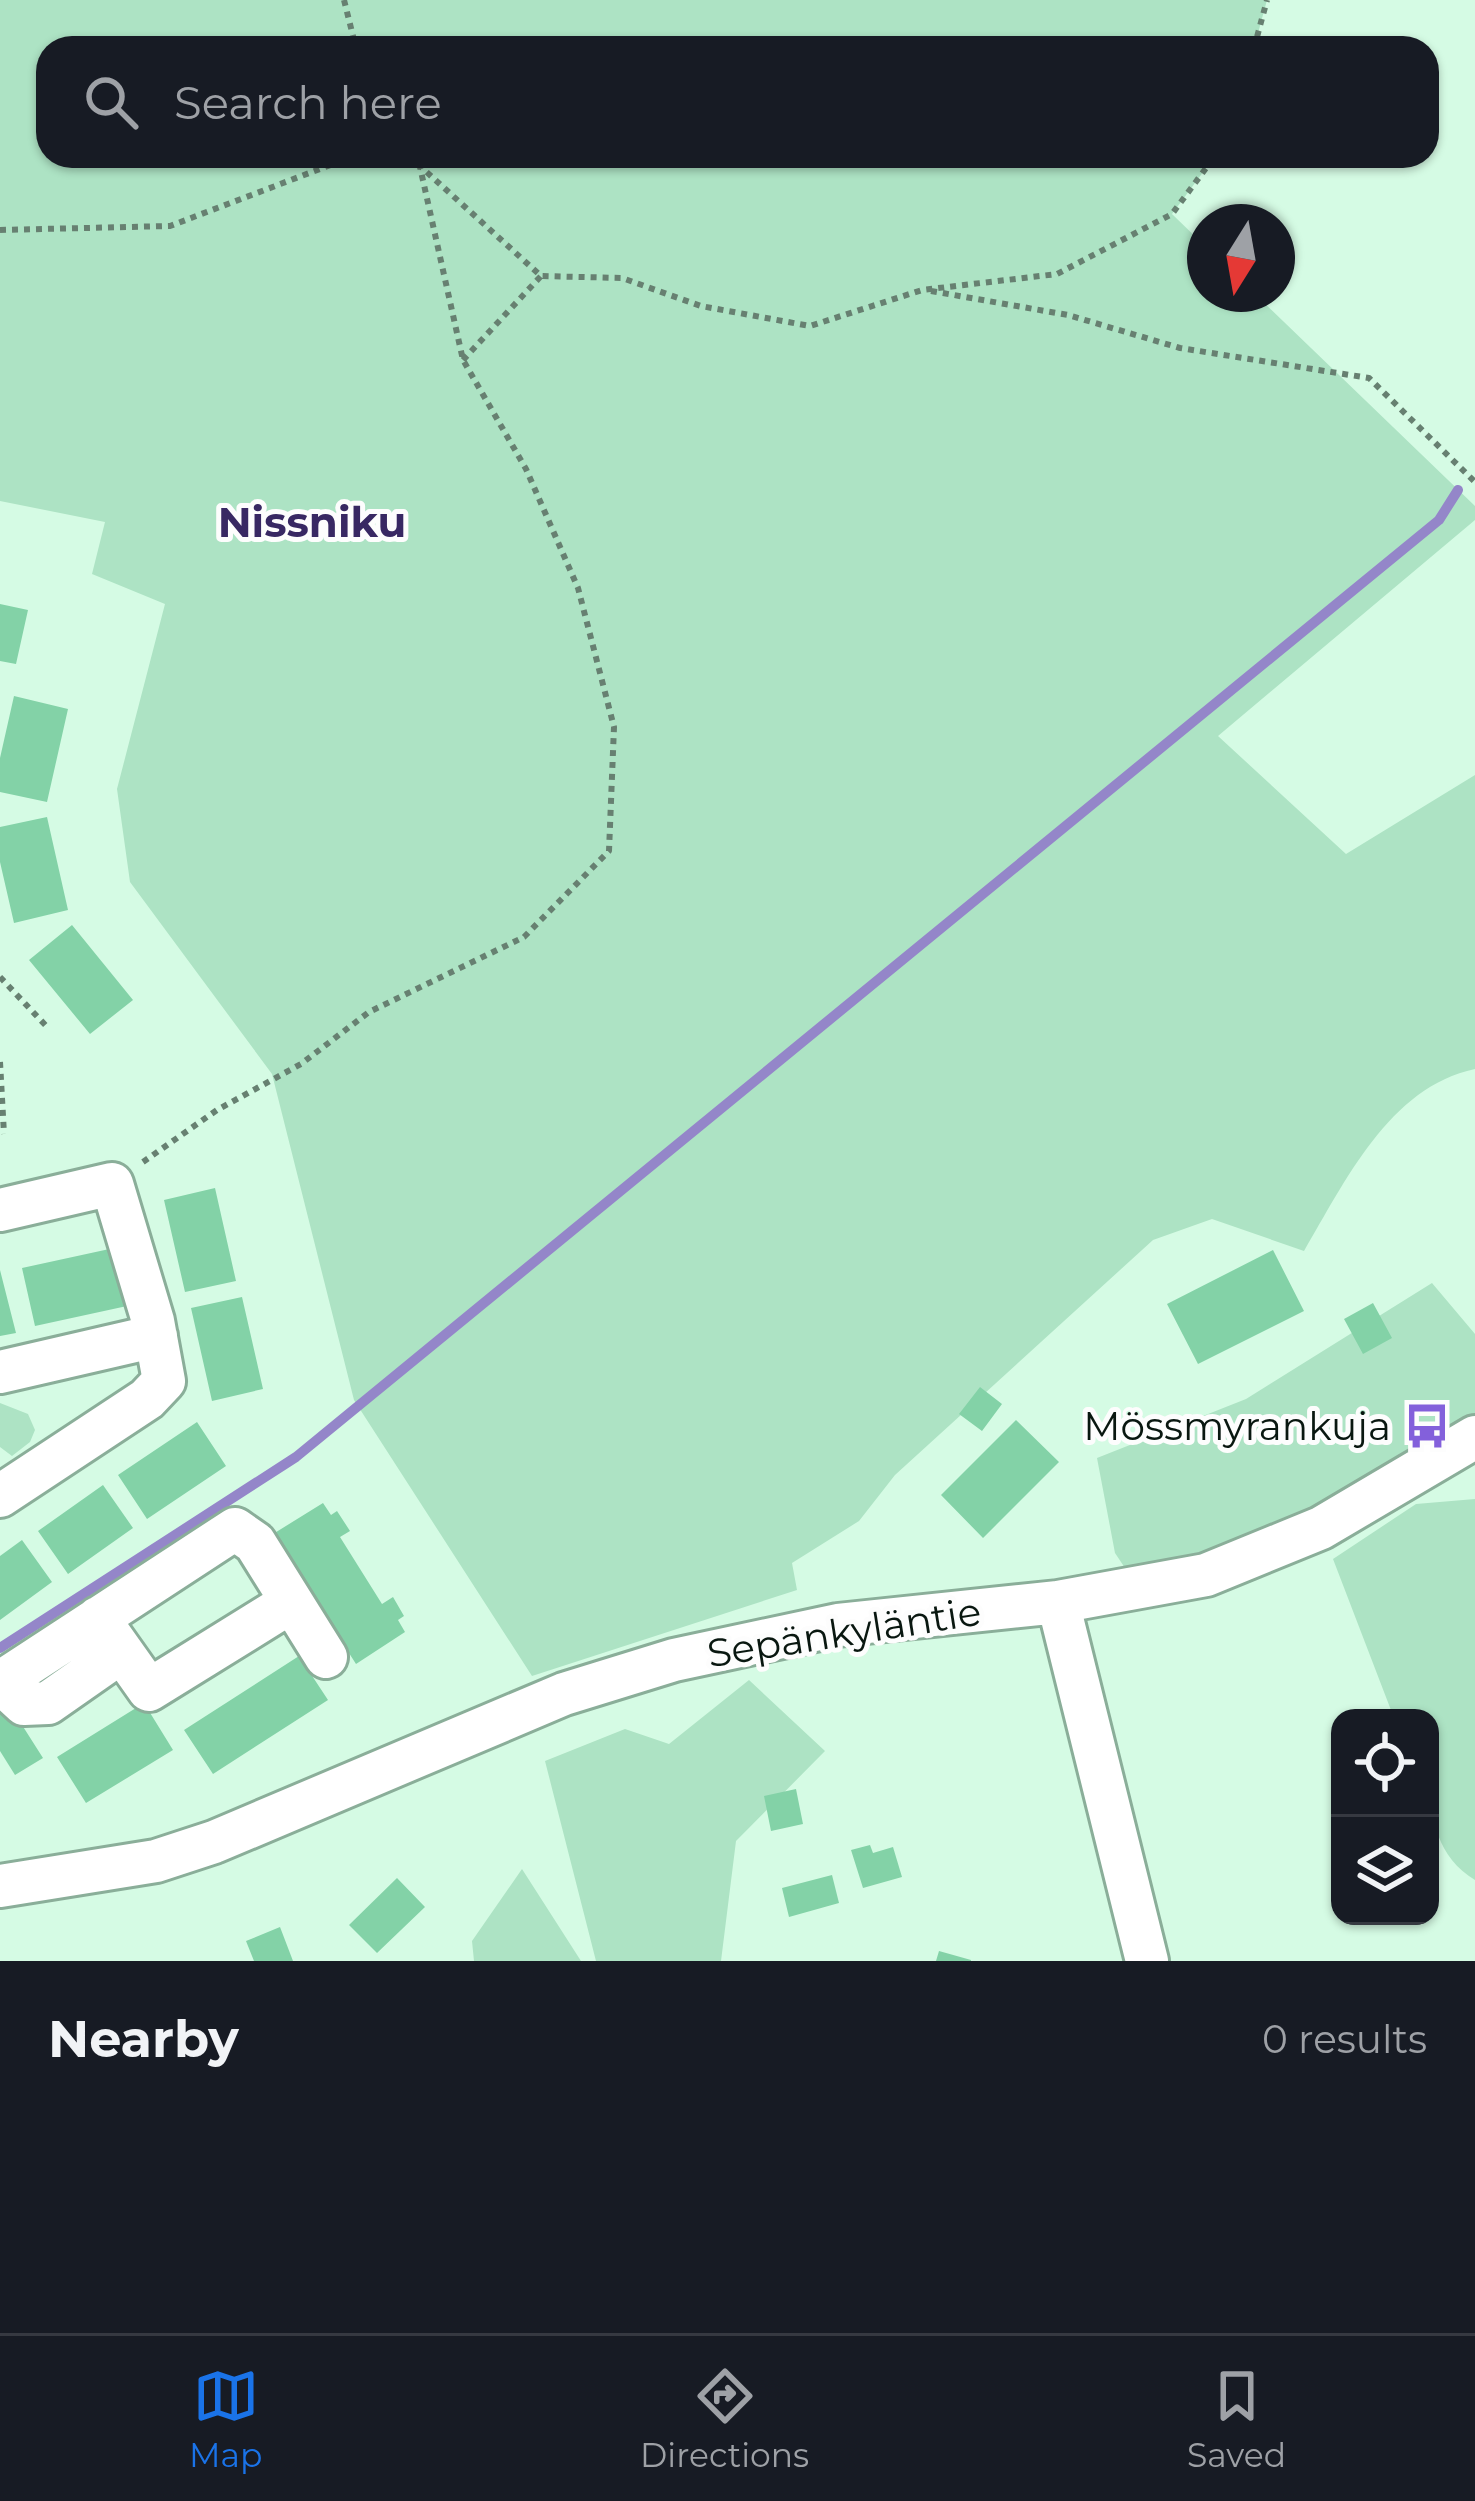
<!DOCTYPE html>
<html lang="en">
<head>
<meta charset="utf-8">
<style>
	body { margin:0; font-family:Montserrat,sans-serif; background:#242831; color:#f1f3f6 }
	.controls { position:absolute; right:36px; bottom:36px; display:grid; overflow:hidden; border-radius:24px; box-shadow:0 3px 9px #0004 }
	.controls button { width:108px; height:108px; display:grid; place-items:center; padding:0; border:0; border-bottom:3px solid #363941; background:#171b24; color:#f1f3f6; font:60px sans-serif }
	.compass { position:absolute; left:1187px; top:204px; width:108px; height:108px; border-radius:50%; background:#171b24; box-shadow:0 3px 9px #0004; rotate:191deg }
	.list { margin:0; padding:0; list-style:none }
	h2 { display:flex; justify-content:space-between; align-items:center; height:156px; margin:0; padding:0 48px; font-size:51px }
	h2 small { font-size:39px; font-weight:400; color:#9ea1a6 }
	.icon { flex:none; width:66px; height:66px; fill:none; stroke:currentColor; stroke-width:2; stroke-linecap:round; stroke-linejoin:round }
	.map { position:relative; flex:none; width:1475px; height:1961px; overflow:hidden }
	.search { position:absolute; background:#171b24; box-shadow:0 3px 9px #0004; left:36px; right:36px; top:36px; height:132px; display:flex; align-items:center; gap:30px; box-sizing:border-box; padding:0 42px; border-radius:36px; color:#9ea1a6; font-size:45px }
	.sheet { height:372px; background:#171b24 }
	nav { display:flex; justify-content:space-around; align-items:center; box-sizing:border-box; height:168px; border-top:3px solid #363941; background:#171b24; font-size:33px; color:#9ea1a6 }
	nav a { display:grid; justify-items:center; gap:6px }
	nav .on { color:#1a73e8 }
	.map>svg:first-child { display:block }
	.green { fill:#ade3c4 }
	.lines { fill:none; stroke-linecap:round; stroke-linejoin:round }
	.stream { stroke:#9486c9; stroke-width:10 }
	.building { fill:#83d2a7 }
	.minor-casing { stroke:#8aae99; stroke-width:48 }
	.path { stroke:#678071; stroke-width:6; stroke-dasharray:6 6; stroke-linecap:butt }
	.minor { stroke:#fff; stroke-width:42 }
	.labels { text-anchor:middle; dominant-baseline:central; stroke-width:10; stroke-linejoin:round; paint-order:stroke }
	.poi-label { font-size:39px; fill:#091710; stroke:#fdfdfd; text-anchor:end }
	.street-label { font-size:39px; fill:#091710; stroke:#fdfdfd }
	.neighbourhood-label { font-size:42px; font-weight:bold; fill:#382863; stroke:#fdfdfd }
</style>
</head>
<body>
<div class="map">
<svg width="1475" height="1961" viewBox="0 0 1475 1961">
	<rect width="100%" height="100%" fill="#d5fbe4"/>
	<!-- green -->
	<path class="green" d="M0 0H1267L1254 48H48V156H1215L1172 214 1205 246V294H1255L1475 506V520L1218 736 1346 854 1475 775V1069C1389 1087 1345 1182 1304 1251L1212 1219 1153 1240 895 1475 859 1521 792 1563 797 1590 532 1676 354 1400 272 1074 130 882 117 789 165 604 92 574 105 522 0 501Z
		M1432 1283 1475 1334V1414L1357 1490 1239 1545 1129 1574 1115 1553 1097 1458 1246 1399Z
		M0 1403 28 1414 35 1430 30 1442 12 1456 0 1447Z
		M1475 1499V1880C1419 1846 1430 1776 1430 1718H1394L1333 1559 1416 1504Z
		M749 1680 825 1751 736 1841 721 1961H596L545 1761 625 1729 669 1744Z
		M522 1869 581 1961H474L472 1941Z"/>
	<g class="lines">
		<!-- stream -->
		<path class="stream" d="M0 1648 296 1457 1439 520 1458 490"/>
	</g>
	<!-- building -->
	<path class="building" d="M0 604 28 610 16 664 0 661Z
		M14 696 68 709 47 802 0 792V758Z
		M47 817 68 910 14 923 0 862V827Z
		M72 925 133 1000 90 1034 29 960Z
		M215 1188 236 1281 185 1292 164 1200Z
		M114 1248 127 1306 35 1326 22 1268Z
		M1273 1250 1304 1311 1198 1364 1167 1304Z
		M0 1270 16 1333 0 1336Z
		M242 1297 263 1389 212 1401 191 1308Z
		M1373 1303 1392 1338 1363 1354 1344 1319Z
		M980 1387 1002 1404 982 1431 959 1414Z
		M1016 1420 1059 1462 983 1538 941 1495Z
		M197 1422 226 1466 147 1519 118 1475Z
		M103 1485 133 1528 68 1574 38 1531Z
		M323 1503 331 1515 337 1511 350 1531 340 1537 382 1604 393 1597 404 1616 398 1620 405 1632 356 1664 273 1534Z
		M22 1540 52 1582 0 1620V1556Z
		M299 1656 328 1700 213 1774 184 1730Z
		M8 1703 43 1758 15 1775 0 1751V1708Z
		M144 1703 173 1750 86 1803 57 1757Z
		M796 1789 803 1824 771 1831 764 1796Z
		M870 1845 873 1853 893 1847 902 1877 863 1888 851 1850Z
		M832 1875 839 1903 789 1917 782 1888Z
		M397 1878 425 1907 377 1953 349 1925Z
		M280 1927 293 1961H254L246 1941Z
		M939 1951 971 1960V1961H936Z"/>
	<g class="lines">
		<!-- minor casing -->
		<g class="minor-casing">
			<path id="minor" d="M0 1210 112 1184 153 1321 164 1381 147 1399 0 1496
				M0 1372 156 1336
				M1058 1602 1147 1961
				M98 1618 149 1690 291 1602
				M4 1680 235 1529 255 1543 326 1657
				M0 1682 24 1704 48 1703 121 1652
				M0 1886 156 1861 214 1842 564 1694 674 1660 838 1625 1058 1602 1206 1575 1321 1528 1475 1437"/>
		</g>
		<!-- path -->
		<path class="path" d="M344 0 356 48
			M1254 48 1267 0
			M409 156 541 276 622 278 701 306 810 326 922 290 1057 274 1172 214 1215 156
			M0 230 170 226 354 156
			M931 291 1068 315 1180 348 1369 378 1475 482
			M463 360 541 276
			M0 977 49 1029
			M0 1062 4 1134
			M143 1162 217 1110 301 1064 369 1012 524 937 609 851 614 727 578 588 526 469 463 360 420 167"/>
		<!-- minor -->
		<use href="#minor" class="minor"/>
	</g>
	<!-- icons -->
	<defs>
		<g id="bus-bare" transform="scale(3.6)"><path d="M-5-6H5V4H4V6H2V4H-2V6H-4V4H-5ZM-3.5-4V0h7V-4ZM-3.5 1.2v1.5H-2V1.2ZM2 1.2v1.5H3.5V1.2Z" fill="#8360db" stroke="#fdfdfd" stroke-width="2.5" paint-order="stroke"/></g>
	</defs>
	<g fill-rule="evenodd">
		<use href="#bus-bare" x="1427" y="1426"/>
	</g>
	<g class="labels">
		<!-- poi labels -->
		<g class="poi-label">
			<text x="1391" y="1426">Mössmyrankuja</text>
		</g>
		<!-- street labels -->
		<g class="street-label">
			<text transform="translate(844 1632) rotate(-9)">Sepänkyläntie</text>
		</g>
		<!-- neighbourhood labels -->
		<g class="neighbourhood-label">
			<text x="312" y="522">Nissniku</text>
		</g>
	</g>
</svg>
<div class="controls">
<button><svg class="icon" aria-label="locate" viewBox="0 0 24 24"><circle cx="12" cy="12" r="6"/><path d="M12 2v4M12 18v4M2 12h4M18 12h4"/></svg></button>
<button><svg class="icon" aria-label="layers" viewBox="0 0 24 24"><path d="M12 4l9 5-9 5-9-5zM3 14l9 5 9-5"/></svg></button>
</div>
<svg class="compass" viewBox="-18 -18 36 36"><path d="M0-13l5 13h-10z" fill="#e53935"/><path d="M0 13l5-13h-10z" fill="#9ea1a6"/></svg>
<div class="search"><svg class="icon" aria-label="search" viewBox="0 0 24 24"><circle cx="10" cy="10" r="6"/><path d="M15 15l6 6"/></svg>Search here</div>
</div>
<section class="sheet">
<h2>Nearby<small>0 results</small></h2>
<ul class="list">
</ul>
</section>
<nav>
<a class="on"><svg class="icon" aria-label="map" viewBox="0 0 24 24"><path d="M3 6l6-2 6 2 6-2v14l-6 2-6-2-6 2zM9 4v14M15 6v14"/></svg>Map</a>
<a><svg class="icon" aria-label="directions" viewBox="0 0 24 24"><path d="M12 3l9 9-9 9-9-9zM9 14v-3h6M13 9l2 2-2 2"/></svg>Directions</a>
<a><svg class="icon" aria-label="saved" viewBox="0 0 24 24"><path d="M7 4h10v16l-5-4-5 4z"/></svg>Saved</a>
</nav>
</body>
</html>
